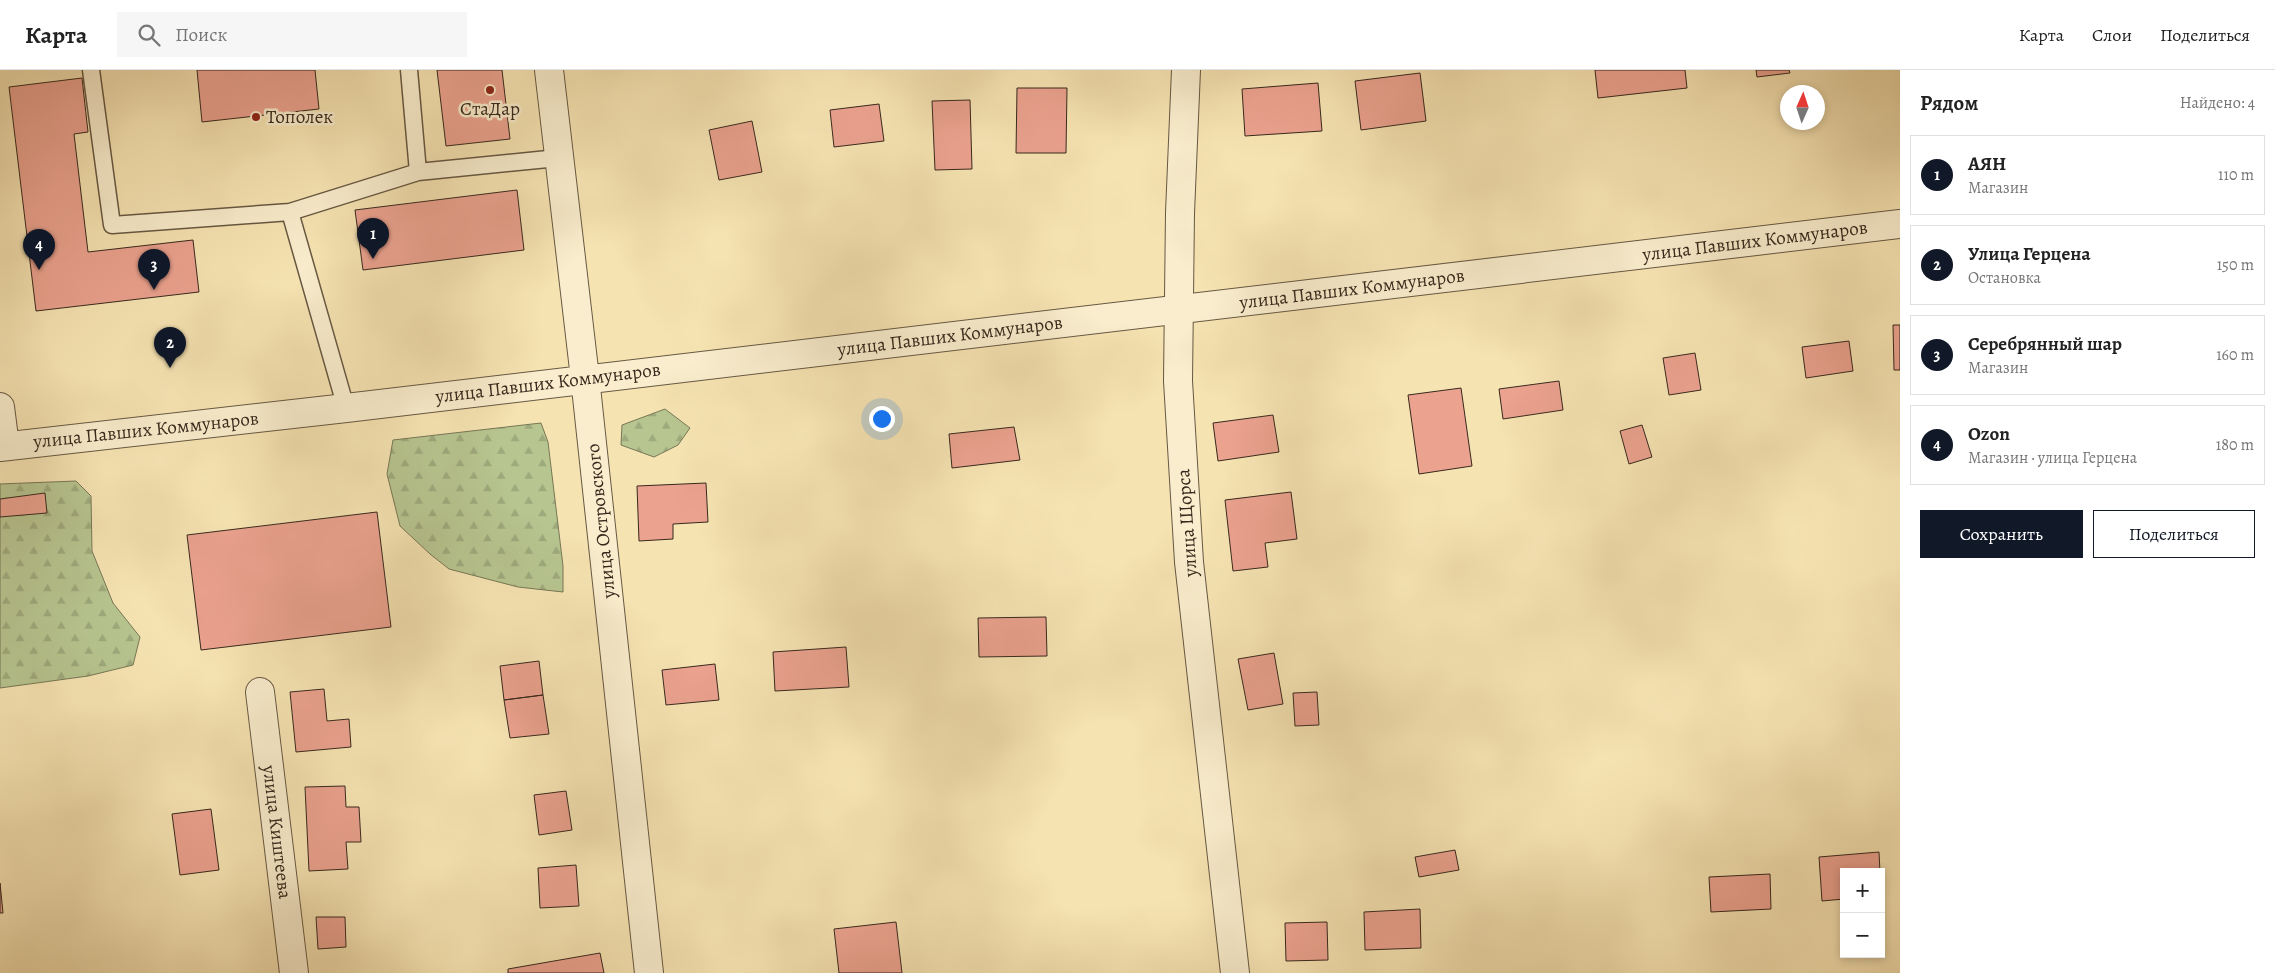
<!DOCTYPE html>
<html lang="ru">
<head>
<meta charset="utf-8">
<style>
	body { margin:0; font-family:Alegreya,serif; background:#f6f6f6; color:#222 }
	.controls { position:absolute; right:15px; bottom:15px; display:grid; overflow:hidden; border-radius:0px; box-shadow:0 2px 8px #0003 }
	.controls button { width:45px; height:45px; display:grid; place-items:center; padding:0; border:0; border-bottom:1px solid #e0e0e0; background:#fff; color:#222; font:25px sans-serif }
	.compass { position:absolute; left:1780px; top:15px; width:45px; height:45px; border-radius:50%; background:#fff; box-shadow:0 2px 8px #0003; rotate:3deg }
	.you { position:absolute; left:881px; top:348px; width:18px; height:18px; margin:-12px; border:4px solid #fff; border-radius:50%; background:#1a73e8; box-shadow:0 0 0 8px #1a73e833 }
	.badge { display:grid; place-items:center; width:32px; height:32px; border-radius:50%; background:#111827; color:#fff; font-size:16px; font-weight:700 }
	.pin { position:absolute; translate:-50% -41px; filter:drop-shadow(0 1px 2px #0008) }
	.pin::after { content:''; position:absolute; top:26px; width:18px; height:15px; background:inherit; clip-path:polygon(0 0,100% 0,50% 100%) }
	.list { margin:0; padding:0; list-style:none }
	h2 { display:flex; justify-content:space-between; align-items:center; height:65px; margin:0; padding:0 20px; font-size:21px }
	h2 small { font-size:16px; font-weight:400; color:#767676 }
	.list li { display:grid; grid-template-columns:32px 1fr auto; gap:15px; align-items:center; box-sizing:border-box; height:80px; margin:0 10px 10px; padding:0 10px; border:1px solid #e0e0e0; border-radius:0px }
	.list b { display:block; font-size:19px; white-space:nowrap }
	.list p { margin:0; font-size:16px; white-space:nowrap; color:#767676 }
	.list em { font-size:16px; font-style:normal; color:#767676 }
	.actions { display:flex; gap:10px; padding:15px 20px }
	.actions a { flex:1; padding:11px 0; border:1px solid #111827; border-radius:0px; text-align:center; font-size:18px; color:#111827 }
	.actions .main { background:#111827; color:#fff }
	.icon { flex:none; width:28px; height:28px; fill:none; stroke:currentColor; stroke-width:2; stroke-linecap:round; stroke-linejoin:round }
	.map { position:relative; flex:none; width:1900px; height:903px; overflow:hidden }
	header { display:flex; align-items:center; gap:30px; box-sizing:border-box; height:70px; padding:0 25px; background:#fff; border-bottom:1px solid #e0e0e0 }
	header strong { font-size:24px }
	nav { display:flex; gap:28px; margin-inline-start:auto; font-size:18px }
	.search { width:350px; height:45px; background:#f6f6f6; display:flex; align-items:center; gap:12px; box-sizing:border-box; padding:0 18px; border-radius:0px; color:#767676; font-size:19px }
	main { display:flex }
	aside { flex:1; background:#fff }
	.map>svg:first-child { display:block }
	.forest { fill:url(#forest-firs); stroke:#777756 }
	.building { fill:#eba28f; stroke:#37291d }
	.lines { fill:none; stroke-linecap:round; stroke-linejoin:round }
	.service-casing { stroke:#675842; stroke-width:19 }
	.minor-casing { stroke:#675842; stroke-width:30 }
	.tertiary-casing { stroke:#675842; stroke-width:30 }
	.service { stroke:#f9edcd; stroke-width:16 }
	.minor { stroke:#f9edcd; stroke-width:28 }
	.tertiary { stroke:#f9edcd; stroke-width:28 }
	.poi-dot { fill:#8f2418; stroke:#f9edcd; stroke-width:2 }
	.labels { text-anchor:middle; dominant-baseline:central; stroke-width:5; stroke-linejoin:round; paint-order:stroke }
	.poi-label { font-size:19px; fill:#37291d; stroke:#f9edcd }
	.street-label { font-size:19px; fill:#37291d; stroke:#f9edcd }
</style>
</head>
<body>
<header>
<strong>Карта</strong>
<div class="search"><svg class="icon" aria-label="search" viewBox="0 0 24 24"><circle cx="10" cy="10" r="6"/><path d="M15 15l6 6"/></svg>Поиск</div>
<nav><a>Карта</a><a>Слои</a><a>Поделиться</a></nav>
</header>
<main>
<div class="map">
<svg width="1900" height="903" viewBox="0 0 1900 903">
	<defs>
		<pattern id="forest-firs" width="22" height="20" patternUnits="userSpaceOnUse" patternTransform="scale(1.25)"><rect width="22" height="20" fill="#b7c590"/><path d="M5 1l3.5 6h-7zM16 11l3.5 6h-7z" fill="#9ea97c"/></pattern>
	</defs>
	<rect width="100%" height="100%" fill="#f6e3b2"/>
	<filter id="stains"><feTurbulence type="fractalNoise" baseFrequency=".004" numOctaves="4"/><feColorMatrix values="0 0 0 0 .2 0 0 0 0 .09 0 0 0 0 .02 0 0 0 .5 -.17"/></filter>
	<radialGradient id="worn" r=".72"><stop offset=".6" stop-color="#630" stop-opacity="0"/><stop offset="1" stop-color="#630" stop-opacity=".3"/></radialGradient>
	<!-- forest -->
	<path class="forest" d="M665 339 690 358 678 375 654 387 621 375 622 355Z
		M541 353 548 372 563 496V522L518 517 449 499 430 484 400 456 387 404 393 370Z
		M76 411 91 426 92 481 113 533 140 567 133 595 88 606 0 618V414Z"/>
	<!-- building -->
	<path class="building" d="M197 0H315L319 39 202 52Z
		M437 0H502L510 69 446 76Z
		M1595 0H1685L1687 18 1598 28Z
		M1756 0H1789L1790 3 1757 7Z
		M1420 3 1426 51 1361 60 1355 11Z
		M82 8 88 62 74 64 88 182 193 170 199 222 36 241 9 17Z
		M1318 13 1322 61 1245 66 1242 19Z
		M1017 18H1067L1066 83H1016Z
		M970 30 972 99 935 100 932 31Z
		M879 34 884 71 834 77 830 40Z
		M752 51 762 102 719 110 709 60Z
		M517 120 524 180 363 200 355 140Z
		M1893 255H1900V300H1894Z
		M1849 271 1853 301 1806 308 1802 277Z
		M1695 283 1701 320 1669 325 1663 288Z
		M1559 311 1563 340 1503 349 1499 319Z
		M1461 318 1472 396 1419 404 1408 325Z
		M1273 345 1279 382 1218 391 1213 353Z
		M1642 355 1652 387 1629 394 1620 361Z
		M1014 357 1020 390 952 398 949 364Z
		M706 413 708 452 673 454V469L639 471 637 416Z
		M1291 422 1297 469 1265 473 1268 497 1233 501 1225 430Z
		M45 423 47 443 0 447V429Z
		M377 442 391 557 201 580 187 465Z
		M1046 547 1047 586 979 587 978 548Z
		M846 577 849 617 775 621 773 582Z
		M1274 583 1283 634 1248 640 1238 589Z
		M539 591 543 625 504 630 500 596Z
		M715 594 719 630 666 635 662 600Z
		M324 619 327 651 349 649 351 677 296 682 290 622Z
		M1317 622 1319 655 1295 656 1293 623Z
		M543 625 549 664 510 668 504 630Z
		M345 716 346 737H359L361 772H346L348 799 309 801 305 717Z
		M566 721 572 760 539 765 534 725Z
		M211 739 219 800 180 805 172 744Z
		M1455 780 1459 800 1419 807 1415 787Z
		M1879 782 1880 802H1844V829L1822 831 1819 787Z
		M576 795 579 836 540 838 538 798Z
		M1770 804 1771 839 1711 842 1709 807Z
		M0 813 3 843H0Z
		M1420 839 1421 878 1365 880 1364 842Z
		M316 847H345L346 877 318 879Z
		M896 852 902 903H839L834 859Z
		M1327 852 1328 890 1286 891 1285 853Z
		M600 883 604 903H508V899Z"/>
	<g class="lines">
		<!-- service casing -->
		<g class="service-casing">
			<path id="service" d="M91 0 112 155 290 142 418 102 558 88
				M409 0 418 102
				M290 142 346 338"/>
		</g>
		<!-- minor casing -->
		<g class="minor-casing">
			<path id="minor" d="M1186 0 1180 143 1178 311 1189 492 1235 903
				M0 337 5 376
				M260 622 294 903"/>
		</g>
		<!-- tertiary casing -->
		<g class="tertiary-casing">
			<path id="tertiary" d="M549 0 585 308 649 903
				M0 377 346 338 1900 154"/>
		</g>
		<!-- service -->
		<use href="#service" class="service"/>
		<!-- minor -->
		<use href="#minor" class="minor"/>
		<!-- tertiary -->
		<use href="#tertiary" class="tertiary"/>
	</g>
	<!-- markers -->
	<g class="poi-dot">
		<circle cx="490" cy="20" r="5"/>
		<circle cx="256" cy="47" r="5"/>
	</g>
	<g class="labels">
		<!-- poi labels -->
		<g class="poi-label">
			<text x="490" y="39">СтаДар</text>
			<text x="266" y="47" text-anchor="start">Тополек</text>
		</g>
		<!-- street labels -->
		<g class="street-label">
			<text transform="translate(1755 171) rotate(-7)">улица Павших Коммунаров</text>
			<text transform="translate(1352 219) rotate(-7)">улица Павших Коммунаров</text>
			<text transform="translate(950 266) rotate(-7)">улица Павших Коммунаров</text>
			<text transform="translate(548 313) rotate(-7)">улица Павших Коммунаров</text>
			<text transform="translate(146 360) rotate(-6)">улица Павших Коммунаров</text>
			<text transform="translate(601 451) rotate(-96)">улица Островского</text>
			<text transform="translate(1187 453) rotate(-94)">улица Щорса</text>
			<text transform="translate(277 762) rotate(83)">улица Киштеева</text>
		</g>
	</g>
	<rect width="100%" height="100%" filter="url(#stains)"/>
	<rect width="100%" height="100%" fill="url(#worn)"/>
</svg>
<div class="controls">
<button>+</button>
<button>−</button>
</div>
<svg class="compass" viewBox="-18 -18 36 36"><path d="M0-13l5 13h-10z" fill="#e53935"/><path d="M0 13l5-13h-10z" fill="#767676"/></svg>
<div class="you"></div>
<div class="pin badge" style="left:373px;top:189px">1</div>
<div class="pin badge" style="left:170px;top:298px">2</div>
<div class="pin badge" style="left:154px;top:220px">3</div>
<div class="pin badge" style="left:39px;top:200px">4</div>
</div>
<aside>
<h2>Рядом<small>Найдено: 4</small></h2>
<ul class="list">
<li><span class="badge">1</span><div><b>АЯН</b><p>Магазин</p></div><em>110 m</em></li>
<li><span class="badge">2</span><div><b>Улица Герцена</b><p>Остановка</p></div><em>150 m</em></li>
<li><span class="badge">3</span><div><b>Серебрянный шар</b><p>Магазин</p></div><em>160 m</em></li>
<li><span class="badge">4</span><div><b>Ozon</b><p>Магазин · улица Герцена</p></div><em>180 m</em></li>
</ul>
<div class="actions"><a class="main">Сохранить</a><a>Поделиться</a></div>
</aside>
</main>
</body>
</html>
